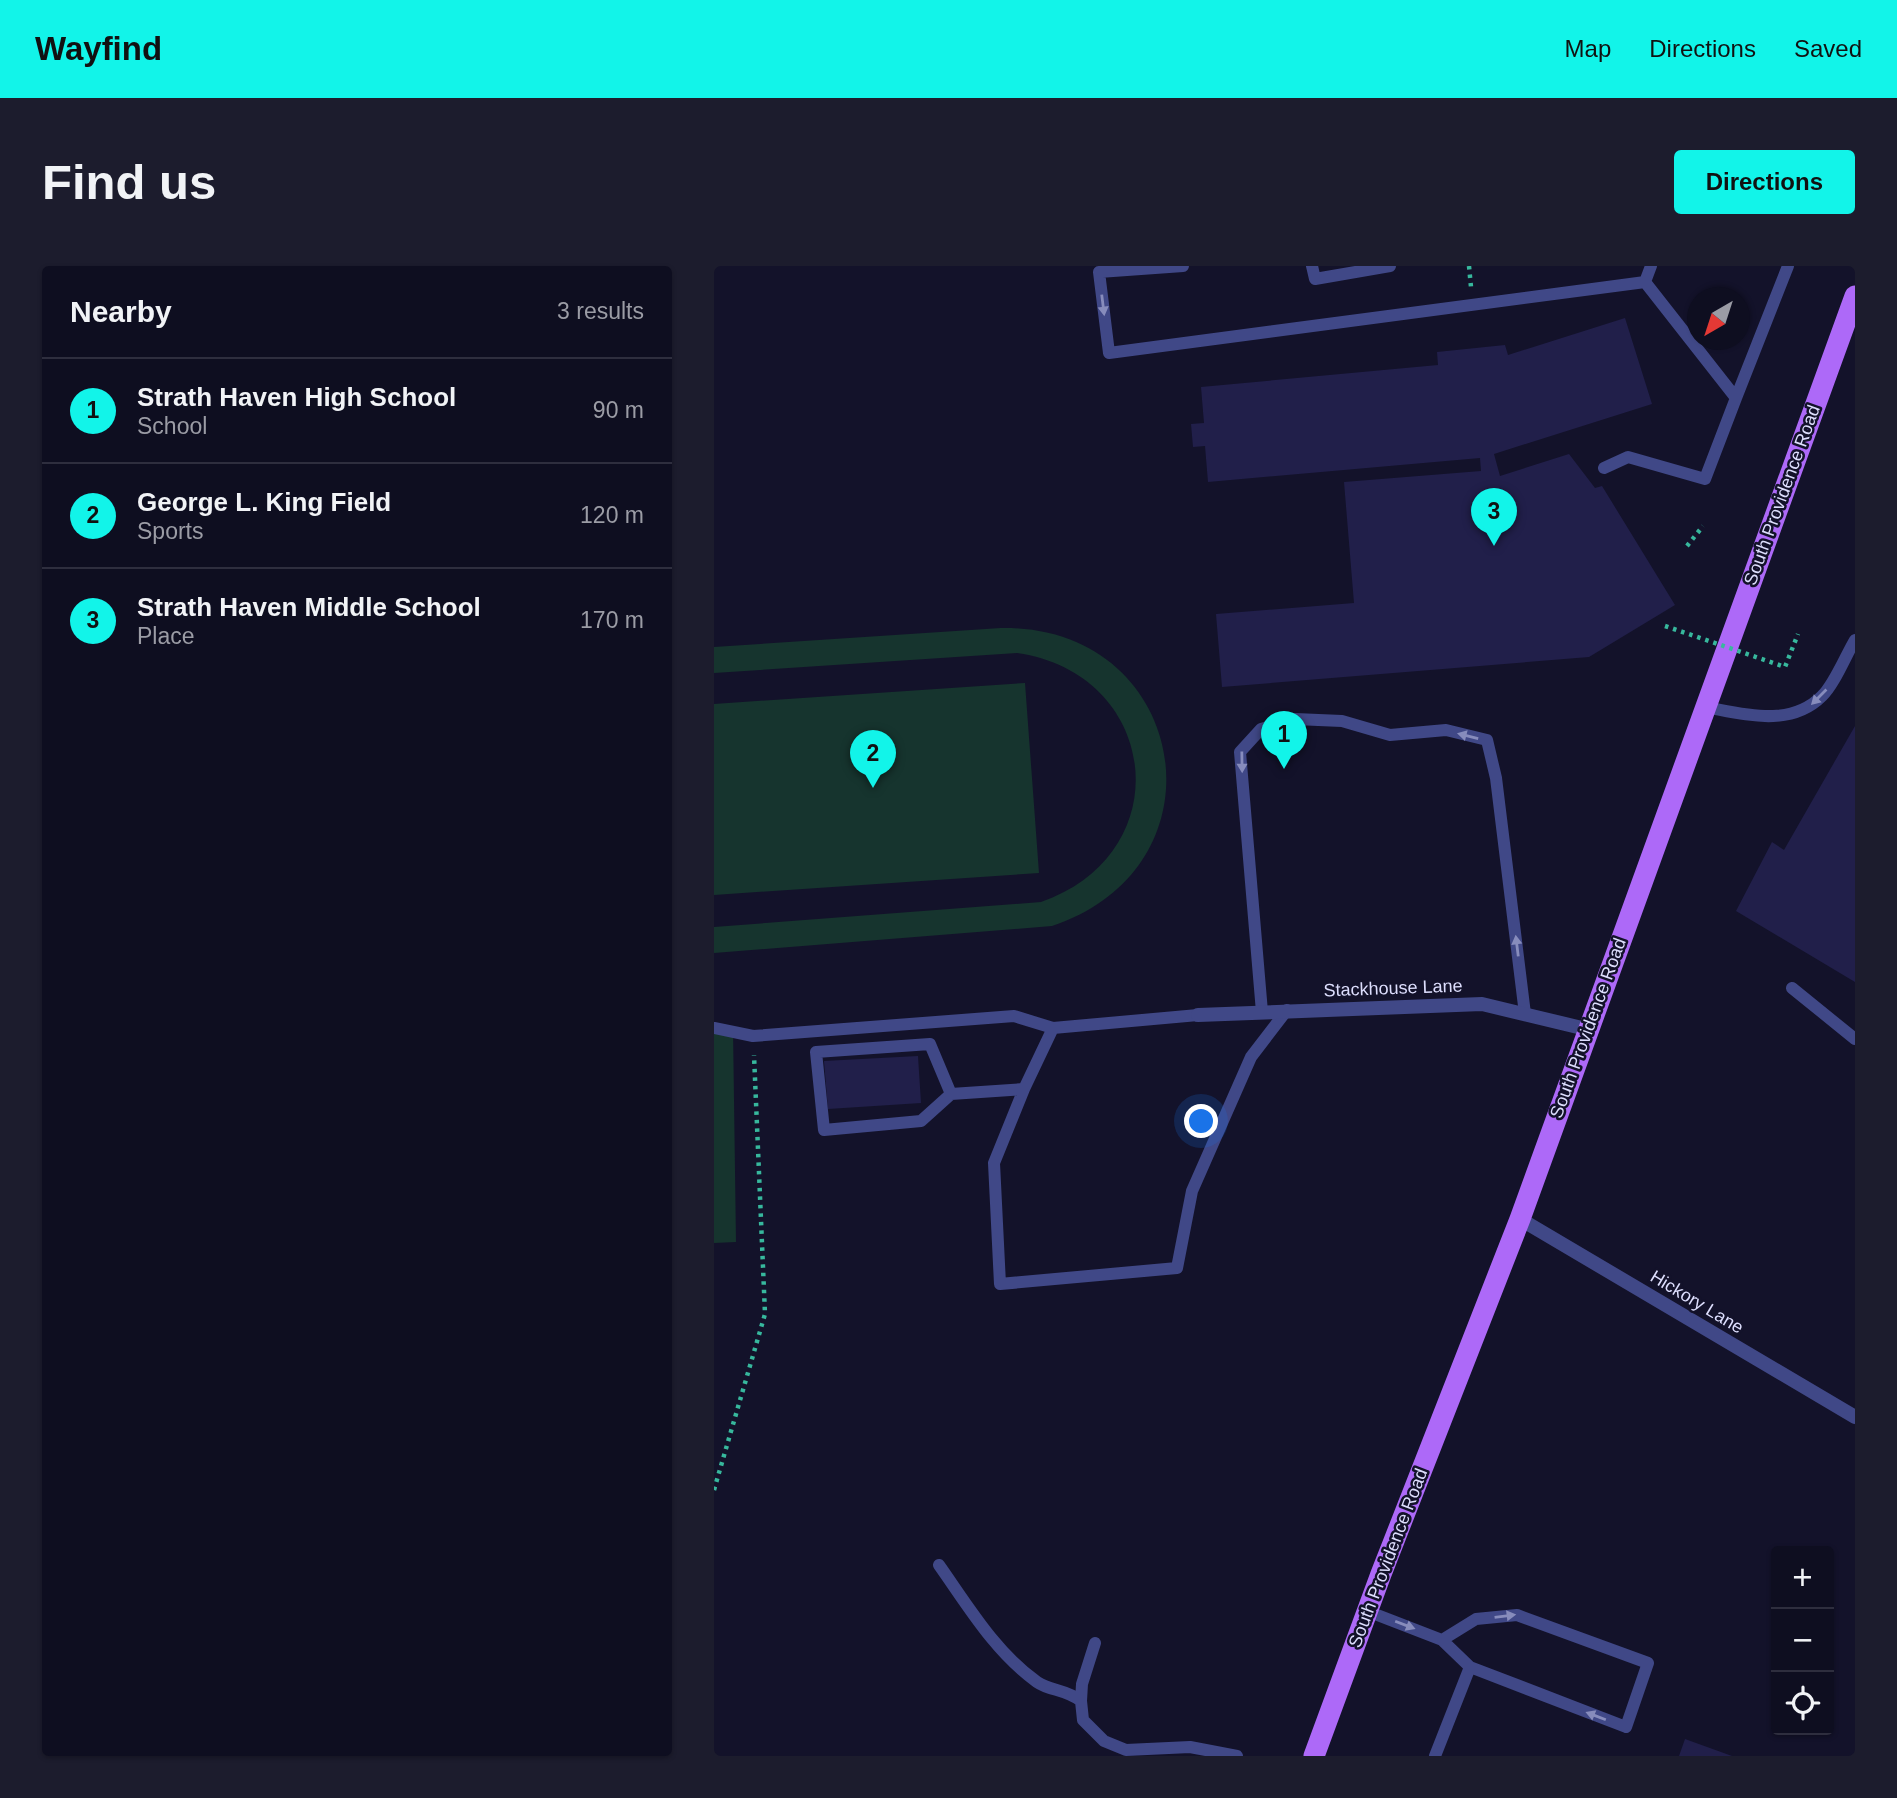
<!DOCTYPE html>
<html lang="en">
<head>
<meta charset="utf-8">
<style>
	body { margin:0; font-family:Helvetica,sans-serif; background:#1c1c2d; color:#f1f3f6 }
	.controls { position:absolute; right:21px; bottom:21px; display:grid; overflow:hidden; border-radius:7px; box-shadow:0 2px 5px #0004 }
	.controls button { width:63px; height:63px; display:grid; place-items:center; padding:0; border:0; border-bottom:2px solid #2e2e3e; background:#0e0e20; color:#f1f3f6; font:35px sans-serif }
	.compass { position:absolute; left:973px; top:21px; width:63px; height:63px; border-radius:50%; background:#0e0e20; box-shadow:0 2px 5px #0004; rotate:219deg }
	.you { position:absolute; left:488px; top:856px; width:24px; height:24px; margin:-18px; border:5px solid #fff; border-radius:50%; background:#1a73e8; box-shadow:0 0 0 10px #1a73e833 }
	.badge { display:grid; place-items:center; width:46px; height:46px; border-radius:50%; background:#12f4e9; color:#111; font-size:23px; font-weight:700 }
	.pin { position:absolute; translate:-50% -58px; filter:drop-shadow(0 2px 4px #0008) }
	.pin::after { content:''; position:absolute; top:37px; width:24px; height:21px; background:inherit; clip-path:polygon(0 0,100% 0,50% 100%) }
	.list { margin:0; padding:0; list-style:none }
	h2 { display:flex; justify-content:space-between; align-items:center; height:91px; margin:0; padding:0 28px; font-size:30px }
	h2 small { font-size:23px; font-weight:400; color:#9b9ca5 }
	.list li { display:grid; grid-template-columns:46px 1fr auto; gap:21px; align-items:center; box-sizing:border-box; height:105px; padding:0 28px; border-top:2px solid #2e2e3e }
	.list b { display:block; font-size:26px; white-space:nowrap }
	.list p { margin:0; font-size:23px; white-space:nowrap; color:#9b9ca5 }
	.list em { font-size:23px; font-style:normal; color:#9b9ca5 }
	.icon { flex:none; width:38px; height:38px; fill:none; stroke:currentColor; stroke-width:2; stroke-linecap:round; stroke-linejoin:round }
	.map { position:relative; flex:none; width:1141px; height:1490px; overflow:hidden; border-radius:7px }
	header { display:flex; align-items:center; gap:42px; box-sizing:border-box; height:98px; padding:0 35px; background:#12f4e9; color:#111 }
	header strong { font-size:33px }
	nav { display:flex; gap:38px; margin-inline-start:auto; font-size:24px }
	.intro { display:flex; align-items:center; justify-content:space-between; box-sizing:border-box; height:168px; padding:0 42px }
	h1 { margin:0; font-size:49px }
	.button { padding:18px 32px; border-radius:7px; background:#12f4e9; color:#111; font-size:24px; font-weight:700 }
	main { display:flex; gap:42px; padding:0 42px }
	aside { flex:1; background:#0e0e20; border-radius:7px; box-shadow:0 2px 5px #0004 }
	.map>svg:first-child { display:block }
	.green { fill:#16342e }
	.building { fill:#211f4a }
	.lines { fill:none; stroke-linecap:round; stroke-linejoin:round }
	.path { stroke:#37b89d; stroke-width:4.5; stroke-dasharray:3.5 5; stroke-linecap:butt }
	.lane { stroke:#404887; stroke-width:12 }
	.street { stroke:#404887; stroke-width:14 }
	.primary { stroke:#ad69f8; stroke-width:21 }
	.path-bridge { stroke:#37b89d; stroke-width:4.5; stroke-dasharray:3.5 5; stroke-linecap:butt }
	.oneway { fill:#878cbc }
	.labels { text-anchor:middle; dominant-baseline:central; stroke-width:5; stroke-linejoin:round; paint-order:stroke }
	.street-label { font-size:18px; fill:#dddefd; stroke:#13122a }
</style>
</head>
<body>
<header>
<strong>Wayfind</strong>
<nav><a>Map</a><a>Directions</a><a>Saved</a></nav>
</header>
<div class="intro"><h1>Find us</h1><a class="button">Directions</a></div>
<main>
<aside>
<h2>Nearby<small>3 results</small></h2>
<ul class="list">
<li><span class="badge">1</span><div><b>Strath Haven High School</b><p>School</p></div><em>90 m</em></li>
<li><span class="badge">2</span><div><b>George L. King Field</b><p>Sports</p></div><em>120 m</em></li>
<li><span class="badge">3</span><div><b>Strath Haven Middle School</b><p>Place</p></div><em>170 m</em></li>
</ul>
</aside>
<div class="map">
<svg width="1141" height="1490" viewBox="0 0 1141 1490">
	<rect width="100%" height="100%" fill="#13122a"/>
	<!-- green -->
	<path class="green" d="M287 362C475 359 517 601 338 660L0 687V661L327 636C466 588 447 408 303 387L0 407V381Z
		M311 417 325 607 0 629V438Z
		M0 762H19L22 976 0 977Z"/>
	<!-- building -->
	<path class="building" d="M911 52 938 138 780 188 786 210 855 188 881 222 888 220 961 339 875 391 508 421 502 348 640 337 630 216 767 205 766 192 494 216 491 180 479 181 477 158 490 157 487 121 724 99 723 86 791 79 794 89Z
		M1141 460V716L1022 645 1058 576 1070 584Z
		M204 790 207 837 114 843 110 795Z
		M971 1473 1018 1490H965Z"/>
	<g class="lines">
		<!-- path -->
		<path class="path" d="M755 0 757 21
			M973 280 989 260
			M0 1224 51 1048 40 789"/>
		<!-- lane -->
		<path class="lane" d="M469 0 385 6 395 87 931 16 1022 132 991 213 914 191 890 202
			M598 0 601 13 676 0
			M931 16 937 0
			M1022 132 1074 0
			M991 441C1030 448 1076 462 1108 430 1120 419 1132 389 1141 374
			M1078 722 1141 773
			M548 746 526 486 547 463 581 453 628 455 676 469 732 464 773 474 782 512 811 748
			M484 749 339 762 310 823 280 897 286 1018 463 1002 478 925 537 791 573 744
			M0 762 39 770 300 750 339 762
			M237 828 216 778 102 786 110 864 207 855 237 828 310 823
			M225 1299C254 1340 281 1386 323 1416 336 1425 351 1423 367 1435
			M653 1345 728 1374 756 1401 721 1490
			M728 1374 762 1353 803 1349 934 1397 912 1461 756 1401
			M381 1377 368 1418 367 1435 369 1454 390 1475 412 1484 476 1481 523 1490"/>
		<!-- street -->
		<path class="street" d="M484 749 768 738 872 763
			M806 953 1141 1151"/>
		<!-- primary -->
		<path class="primary" d="M600 1490 667 1308 806 953 1141 30"/>
		<!-- path-bridge -->
		<path class="path-bridge" d="M951 360 1071 401 1084 368"/>
	</g>
	<!-- one-way arrows -->
	<defs><path id="oneway-solid" d="M-6-.8H1V-3.2L6.5 0L1 3.2V.8H-6Z" transform="scale(1.75)"/></defs>
	<g class="oneway">
		<use href="#oneway-solid" transform="translate(389 39) rotate(83)"/>
		<use href="#oneway-solid" transform="translate(1105 431) rotate(135)"/>
		<use href="#oneway-solid" transform="translate(754 470) rotate(-166)"/>
		<use href="#oneway-solid" transform="translate(528 496) rotate(89)"/>
		<use href="#oneway-solid" transform="translate(803 680) rotate(-97)"/>
		<use href="#oneway-solid" transform="translate(791 1350) rotate(-7)"/>
		<use href="#oneway-solid" transform="translate(691 1359) rotate(21)"/>
		<use href="#oneway-solid" transform="translate(882 1450) rotate(-159)"/>
	</g>
	<g class="labels">
		<!-- street labels -->
		<g class="street-label">
			<text transform="translate(1068 229) rotate(-70)">South Providence Road</text>
			<text transform="translate(679 722) rotate(-2)">Stackhouse Lane</text>
			<text transform="translate(874 762) rotate(-70)">South Providence Road</text>
			<text transform="translate(983 1036) rotate(31)">Hickory Lane</text>
			<text transform="translate(674 1292) rotate(-69)">South Providence Road</text>
		</g>
	</g>
</svg>
<div class="controls">
<button>+</button>
<button>−</button>
<button><svg class="icon" aria-label="locate" viewBox="0 0 24 24"><circle cx="12" cy="12" r="6"/><path d="M12 2v4M12 18v4M2 12h4M18 12h4"/></svg></button>
</div>
<svg class="compass" viewBox="-18 -18 36 36"><path d="M0-13l5 13h-10z" fill="#e53935"/><path d="M0 13l5-13h-10z" fill="#9b9ca5"/></svg>
<div class="you"></div>
<div class="pin badge" style="left:570px;top:503px">1</div>
<div class="pin badge" style="left:159px;top:522px">2</div>
<div class="pin badge" style="left:780px;top:280px">3</div>
</div>
</main>
</body>
</html>
